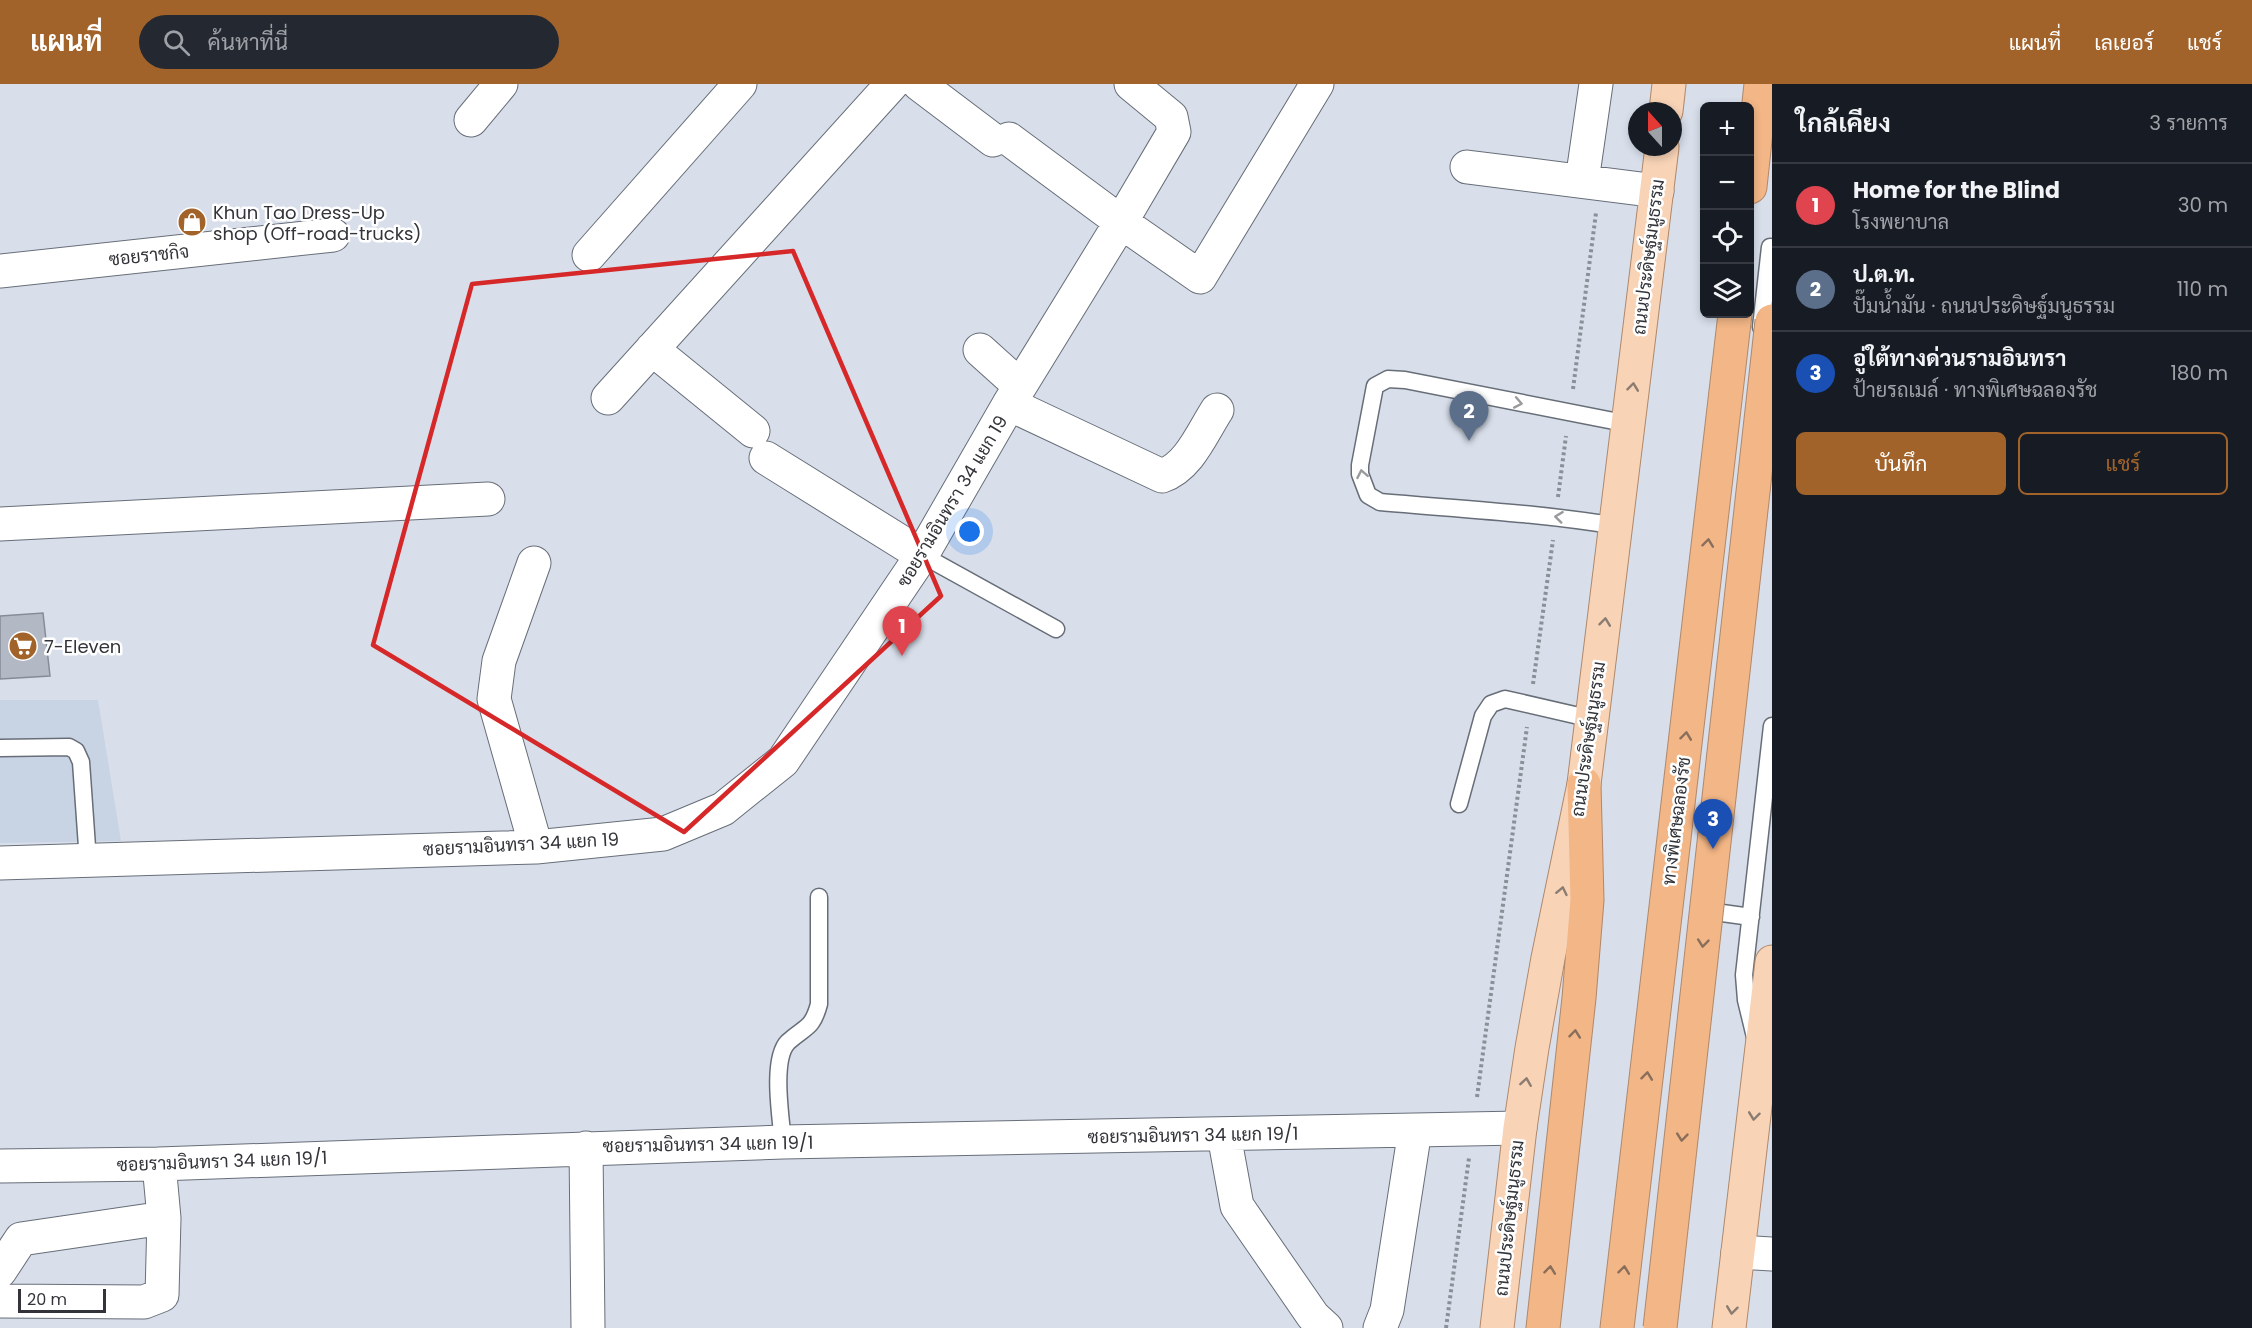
<!DOCTYPE html>
<html lang="th">
<head>
<meta charset="utf-8">
<style>
	body { margin:0; font-family:Poppins,Sarabun,sans-serif; background:#242831; color:#f1f3f6 }
	.controls { position:absolute; right:18px; top:18px; display:grid; overflow:hidden; border-radius:9px; box-shadow:0 3px 9px #0003 }
	.controls button { width:54px; height:54px; display:grid; place-items:center; padding:0; border:0; border-bottom:2px solid #363941; background:#171b24; color:#f1f3f6; font:30px sans-serif }
	.compass { position:absolute; left:1628px; top:18px; width:54px; height:54px; border-radius:50%; background:#171b24; box-shadow:0 3px 9px #0003; rotate:339deg }
	.scale { position:absolute; left:18px; bottom:15px; width:88px; box-sizing:border-box; padding-left:6px; border:3px solid #323439; border-top:0; font-size:16px; line-height:21px; white-space:nowrap; color:#323439; -webkit-text-stroke:4px #fff; paint-order:stroke }
	.you { position:absolute; left:970px; top:448px; width:21px; height:21px; margin:-15px; border:4px solid #fff; border-radius:50%; background:#1a73e8; box-shadow:0 0 0 9px #1a73e833 }
	.badge { display:grid; place-items:center; width:39px; height:39px; border-radius:50%; background:#a2632a; color:#fff; font-size:20px; font-weight:700 }
	.pin { position:absolute; translate:-50% -50px; filter:drop-shadow(0 2px 3px #0008) }
	.pin::after { content:''; position:absolute; top:32px; width:21px; height:18px; background:inherit; clip-path:polygon(0 0,100% 0,50% 100%) }
	.list { margin:0; padding:0; list-style:none }
	h2 { display:flex; justify-content:space-between; align-items:center; height:78px; margin:0; padding:0 24px; font-size:26px }
	h2 small { font-size:20px; font-weight:400; color:#9ea1a6 }
	.list li { display:grid; grid-template-columns:39px 1fr auto; gap:18px; align-items:center; box-sizing:border-box; height:84px; padding:0 24px; border-top:2px solid #363941 }
	.list b { display:block; font-size:22px; white-space:nowrap }
	.list p { margin:0; font-size:20px; white-space:nowrap; color:#9ea1a6 }
	.list em { font-size:20px; font-style:normal; color:#9ea1a6 }
	.actions { display:flex; gap:12px; padding:18px 24px }
	.actions a { flex:1; padding:14px 0; border:2px solid #a2632a; border-radius:9px; text-align:center; font-size:21px; color:#a2632a }
	.actions .main { background:#a2632a; color:#fff }
	.icon { flex:none; width:33px; height:33px; fill:none; stroke:currentColor; stroke-width:2; stroke-linecap:round; stroke-linejoin:round }
	.map { position:relative; flex:none; width:1772px; height:1244px; overflow:hidden }
	header { display:flex; align-items:center; gap:36px; box-sizing:border-box; height:84px; padding:0 30px; background:#a2632a; color:#fff }
	header strong { font-size:28px }
	nav { display:flex; gap:33px; margin-inline-start:auto; font-size:21px }
	.search { width:420px; height:54px; background:#242831; display:flex; align-items:center; gap:15px; box-sizing:border-box; padding:0 21px; border-radius:33px; color:#9ea1a6; font-size:22px }
	main { display:flex }
	aside { flex:1; background:#171b24 }
	.map>svg:first-child { display:block }
	.built { fill:#c8d3e4 }
	.building { fill:#b2b9c5; stroke:#868c97; stroke-width:1.5 }
	.lines { fill:none; stroke-linecap:round; stroke-linejoin:round }
	.service-casing { stroke:#676e78; stroke-width:19 }
	.minor-casing { stroke:#676e78; stroke-width:35 }
	.primary-casing { stroke:#af886b; stroke-width:35 }
	.motorway-casing { stroke:#af886b; stroke-width:35 }
	.path { stroke:#8b8f98; stroke-width:4; stroke-dasharray:3 3; stroke-linecap:butt }
	.service { stroke:#fff; stroke-width:16 }
	.minor { stroke:#fff; stroke-width:33 }
	.primary { stroke:#f8d3b6; stroke-width:33 }
	.motorway { stroke:#f3b686; stroke-width:33 }
	.motorway-bridge-casing { stroke:#af886b; stroke-width:35; stroke-linecap:butt }
	.motorway-bridge { stroke:#f3b686; stroke-width:33 }
	.oneway { stroke:#8b7c71 }
	.oneway2 { stroke:#989a9c }
	.oneway3 { stroke:#896e5c }
	.marked { fill:none; stroke:#d62828; stroke-width:4.5; stroke-linejoin:round }
	.labels { text-anchor:middle; dominant-baseline:central; stroke-width:5; stroke-linejoin:round; paint-order:stroke }
	.poi-label { font-size:18px; fill:#323439; stroke:#fff; text-anchor:start }
	.street-label { font-size:18px; fill:#323439; stroke:#fff }
</style>
</head>
<body>
<header>
<strong>แผนที่</strong>
<div class="search"><svg class="icon" aria-label="search" viewBox="0 0 24 24"><circle cx="10" cy="10" r="6"/><path d="M15 15l6 6"/></svg>ค้นหาที่นี่</div>
<nav><a>แผนที่</a><a>เลเยอร์</a><a>แชร์</a></nav>
</header>
<main>
<div class="map">
<svg width="1772" height="1244" viewBox="0 0 1772 1244">
	<rect width="100%" height="100%" fill="#d8dfeb"/>
	<!-- built -->
	<path class="built" d="M0 616H98L121 757 0 759Z"/>
	<!-- building -->
	<path class="building" d="M43 529 50 592 0 595V532Z"/>
	<g class="lines">
		<!-- service casing -->
		<g class="service-casing">
			<path id="service" d="M1761 243 1770 163
				M1617 442C1539 429 1459 425 1380 418L1368 411 1360 390V381L1375 302 1388 295 1405 296 1629 340
				M922 471 1056 545
				M0 664 69 663 76 667 81 678 88 777
				M1459 720 1483 632 1491 620 1505 615 1592 635
				M1704 820 1715 828 1751 833
				M1755 953 1746 916 1744 891 1772 642
				M783 1058C781 1035 771 975 788 958 805 942 812 946 819 920V813"/>
		</g>
		<!-- minor casing -->
		<g class="minor-casing">
			<path id="minor" d="M919 0 993 56
				M471 36 501 0
				M1009 55 1121 138 1200 193 1317 0
				M1467 83 1657 107
				M1582 97 1596 0
				M589 171 740 0
				M0 187 333 151
				M652 265 753 347
				M980 266 1020 302
				M608 314 892 0
				M1009 320 1162 392C1189 383 1202 349 1217 326
				M766 374 922 471
				M0 440 488 415
				M534 479 499 577 494 615 536 763
				M0 779 536 763 663 750 723 725 783 677 922 471 1009 320 1121 138 1174 48 1171 33 1131 0
				M1224 1051 1237 1122 1313 1232 1326 1244
				M586 1064 588 1244
				M0 1082 159 1080 783 1058 1520 1044
				M1738 1168 1772 1170
				M0 1187 21 1155 164 1134
				M0 1217 144 1218 162 1211 164 1134 159 1080
				M1380 1244 1387 1226 1415 1046"/>
		</g>
		<!-- primary casing -->
		<g class="primary-casing">
			<path id="primary" d="M1666 27 1669 0
				M1497 1244 1520 1044 1532 964 1548 874 1584 700 1662 63
				M1729 1244 1772 878"/>
		</g>
		<!-- motorway casing -->
		<g class="motorway-casing">
			<path id="motorway" d="M1750 103 1761 0
				M1543 1244 1579 914 1587 816 1584 700
				M1617 1244 1735 230"/>
		</g>
		<!-- path -->
		<path class="path" d="M1573 305 1596 129
			M1558 413 1566 352
			M1533 600 1553 456
			M1477 1013 1527 643
			M1446 1244 1469 1074"/>
		<!-- service -->
		<use href="#service" class="service"/>
		<!-- minor -->
		<use href="#minor" class="minor"/>
		<!-- primary -->
		<use href="#primary" class="primary"/>
		<!-- motorway -->
		<use href="#motorway" class="motorway"/>
		<!-- motorway-bridge casing -->
		<g class="motorway-bridge-casing">
			<path id="motorway-bridge" d="M1660 1244 1772 237"/>
		</g>
		<!-- motorway-bridge -->
		<use href="#motorway-bridge" class="motorway-bridge"/>
	</g>
	<!-- one-way arrows -->
	<defs><path id="oneway-chevron" d="M-2-3.5L2.5 0L-2 3.5" fill="none" stroke-width="1.6" stroke-linecap="round" stroke-linejoin="round" transform="scale(1.5)"/></defs>
	<g class="oneway">
		<use href="#oneway-chevron" transform="translate(1633 303) rotate(-83)"/>
		<use href="#oneway-chevron" transform="translate(1605 538) rotate(-83)"/>
		<use href="#oneway-chevron" transform="translate(1562 807) rotate(-78)"/>
		<use href="#oneway-chevron" transform="translate(1526 998) rotate(-81)"/>
		<use href="#oneway-chevron" transform="translate(1754 1032) rotate(97)"/>
		<use href="#oneway-chevron" transform="translate(1732 1226) rotate(97)"/>
	</g>
	<g class="oneway2">
		<use href="#oneway-chevron" transform="translate(1518 319) rotate(11)"/>
		<use href="#oneway-chevron" transform="translate(1362 390) rotate(-101)"/>
		<use href="#oneway-chevron" transform="translate(1559 433) rotate(-173)"/>
	</g>
	<g class="oneway3">
		<use href="#oneway-chevron" transform="translate(1708 459) rotate(-83)"/>
		<use href="#oneway-chevron" transform="translate(1686 652) rotate(-83)"/>
		<use href="#oneway-chevron" transform="translate(1703 859) rotate(96)"/>
		<use href="#oneway-chevron" transform="translate(1575 950) rotate(-84)"/>
		<use href="#oneway-chevron" transform="translate(1647 992) rotate(-83)"/>
		<use href="#oneway-chevron" transform="translate(1682 1053) rotate(96)"/>
		<use href="#oneway-chevron" transform="translate(1550 1186) rotate(-83)"/>
		<use href="#oneway-chevron" transform="translate(1624 1186) rotate(-83)"/>
	</g>
	<!-- marked area -->
	<path class="marked" d="M793 167 941 512 684 748 373 561 472 200Z"/>
	<!-- icons -->
	<defs>
		<g id="shop-disc" transform="scale(1.5)"><circle r="9.5" fill="#a2632a" stroke="#fff"/><path d="M-5-2.5h2.3a2.7 3.5 0 0 1 5.4 0H5L5.5 6h-11ZM-1.5-2.5h3a1.5 2.3 0 0 0-3 0Z" fill="#fff"/></g>
		<g id="supermarket-disc" transform="scale(1.5)"><circle r="9.5" fill="#a2632a" stroke="#fff"/><path d="M-6-5.5h2.5l.6 2H6L4.5 2H-2.5L-4.4-4H-6ZM-1.5 3.2a1.3 1.3 0 1 0 .1 0ZM3 3.2a1.3 1.3 0 1 0 .1 0Z" fill="#fff"/></g>
	</defs>
	<g fill-rule="evenodd">
		<use href="#shop-disc" x="192" y="138"/>
		<use href="#supermarket-disc" x="23" y="562"/>
	</g>
	<g class="labels">
		<!-- poi labels -->
		<g class="poi-label">
			<text x="213" y="128">Khun Tao Dress-Up<tspan x="213" dy="21">shop (Off-road-trucks)</tspan></text>
			<text x="44" y="562">7-Eleven</text>
		</g>
		<!-- street labels -->
		<g class="street-label">
			<text transform="translate(149 171) rotate(-6)">ซอยราชกิจ</text>
			<text transform="translate(1648 173) rotate(-83)">ถนนประดิษฐ์มนูธรรม</text>
			<text transform="translate(952 417) rotate(-59)">ซอยรามอินทรา 34 แยก 19</text>
			<text transform="translate(1588 655) rotate(-82)">ถนนประดิษฐ์มนูธรรม</text>
			<text transform="translate(1676 737) rotate(-83)">ทางพิเศษฉลองรัช</text>
			<text transform="translate(521 760) rotate(-3)">ซอยรามอินทรา 34 แยก 19</text>
			<text transform="translate(1193 1051) rotate(-1)">ซอยรามอินทรา 34 แยก 19/1</text>
			<text transform="translate(708 1060) rotate(-1)">ซอยรามอินทรา 34 แยก 19/1</text>
			<text transform="translate(222 1077) rotate(-2)">ซอยรามอินทรา 34 แยก 19/1</text>
			<text transform="translate(1509 1134) rotate(-84)">ถนนประดิษฐ์มนูธรรม</text>
		</g>
	</g>
</svg>
<div class="controls">
<button>+</button>
<button>−</button>
<button><svg class="icon" aria-label="locate" viewBox="0 0 24 24"><circle cx="12" cy="12" r="6"/><path d="M12 2v4M12 18v4M2 12h4M18 12h4"/></svg></button>
<button><svg class="icon" aria-label="layers" viewBox="0 0 24 24"><path d="M12 4l9 5-9 5-9-5zM3 14l9 5 9-5"/></svg></button>
</div>
<svg class="compass" viewBox="-18 -18 36 36"><path d="M0-13l5 13h-10z" fill="#e53935"/><path d="M0 13l5-13h-10z" fill="#9ea1a6"/></svg>
<div class="scale">20 m</div>
<div class="you"></div>
<div class="pin badge" style="left:902px;top:572px;background:#e0444e">1</div>
<div class="pin badge" style="left:1469px;top:357px;background:#5c6f8a">2</div>
<div class="pin badge" style="left:1713px;top:765px;background:#1a4fb4">3</div>
</div>
<aside>
<h2>ใกล้เคียง<small>3 รายการ</small></h2>
<ul class="list">
<li><span class="badge" style="background:#e0444e">1</span><div><b>Home for the Blind</b><p>โรงพยาบาล</p></div><em>30 m</em></li>
<li><span class="badge" style="background:#5c6f8a">2</span><div><b>ป.ต.ท.</b><p>ปั๊มน้ำมัน · ถนนประดิษฐ์มนูธรรม</p></div><em>110 m</em></li>
<li><span class="badge" style="background:#1a4fb4">3</span><div><b>อู่ใต้ทางด่วนรามอินทรา</b><p>ป้ายรถเมล์ · ทางพิเศษฉลองรัช</p></div><em>180 m</em></li>
</ul>
<div class="actions"><a class="main">บันทึก</a><a>แชร์</a></div>
</aside>
</main>
</body>
</html>
